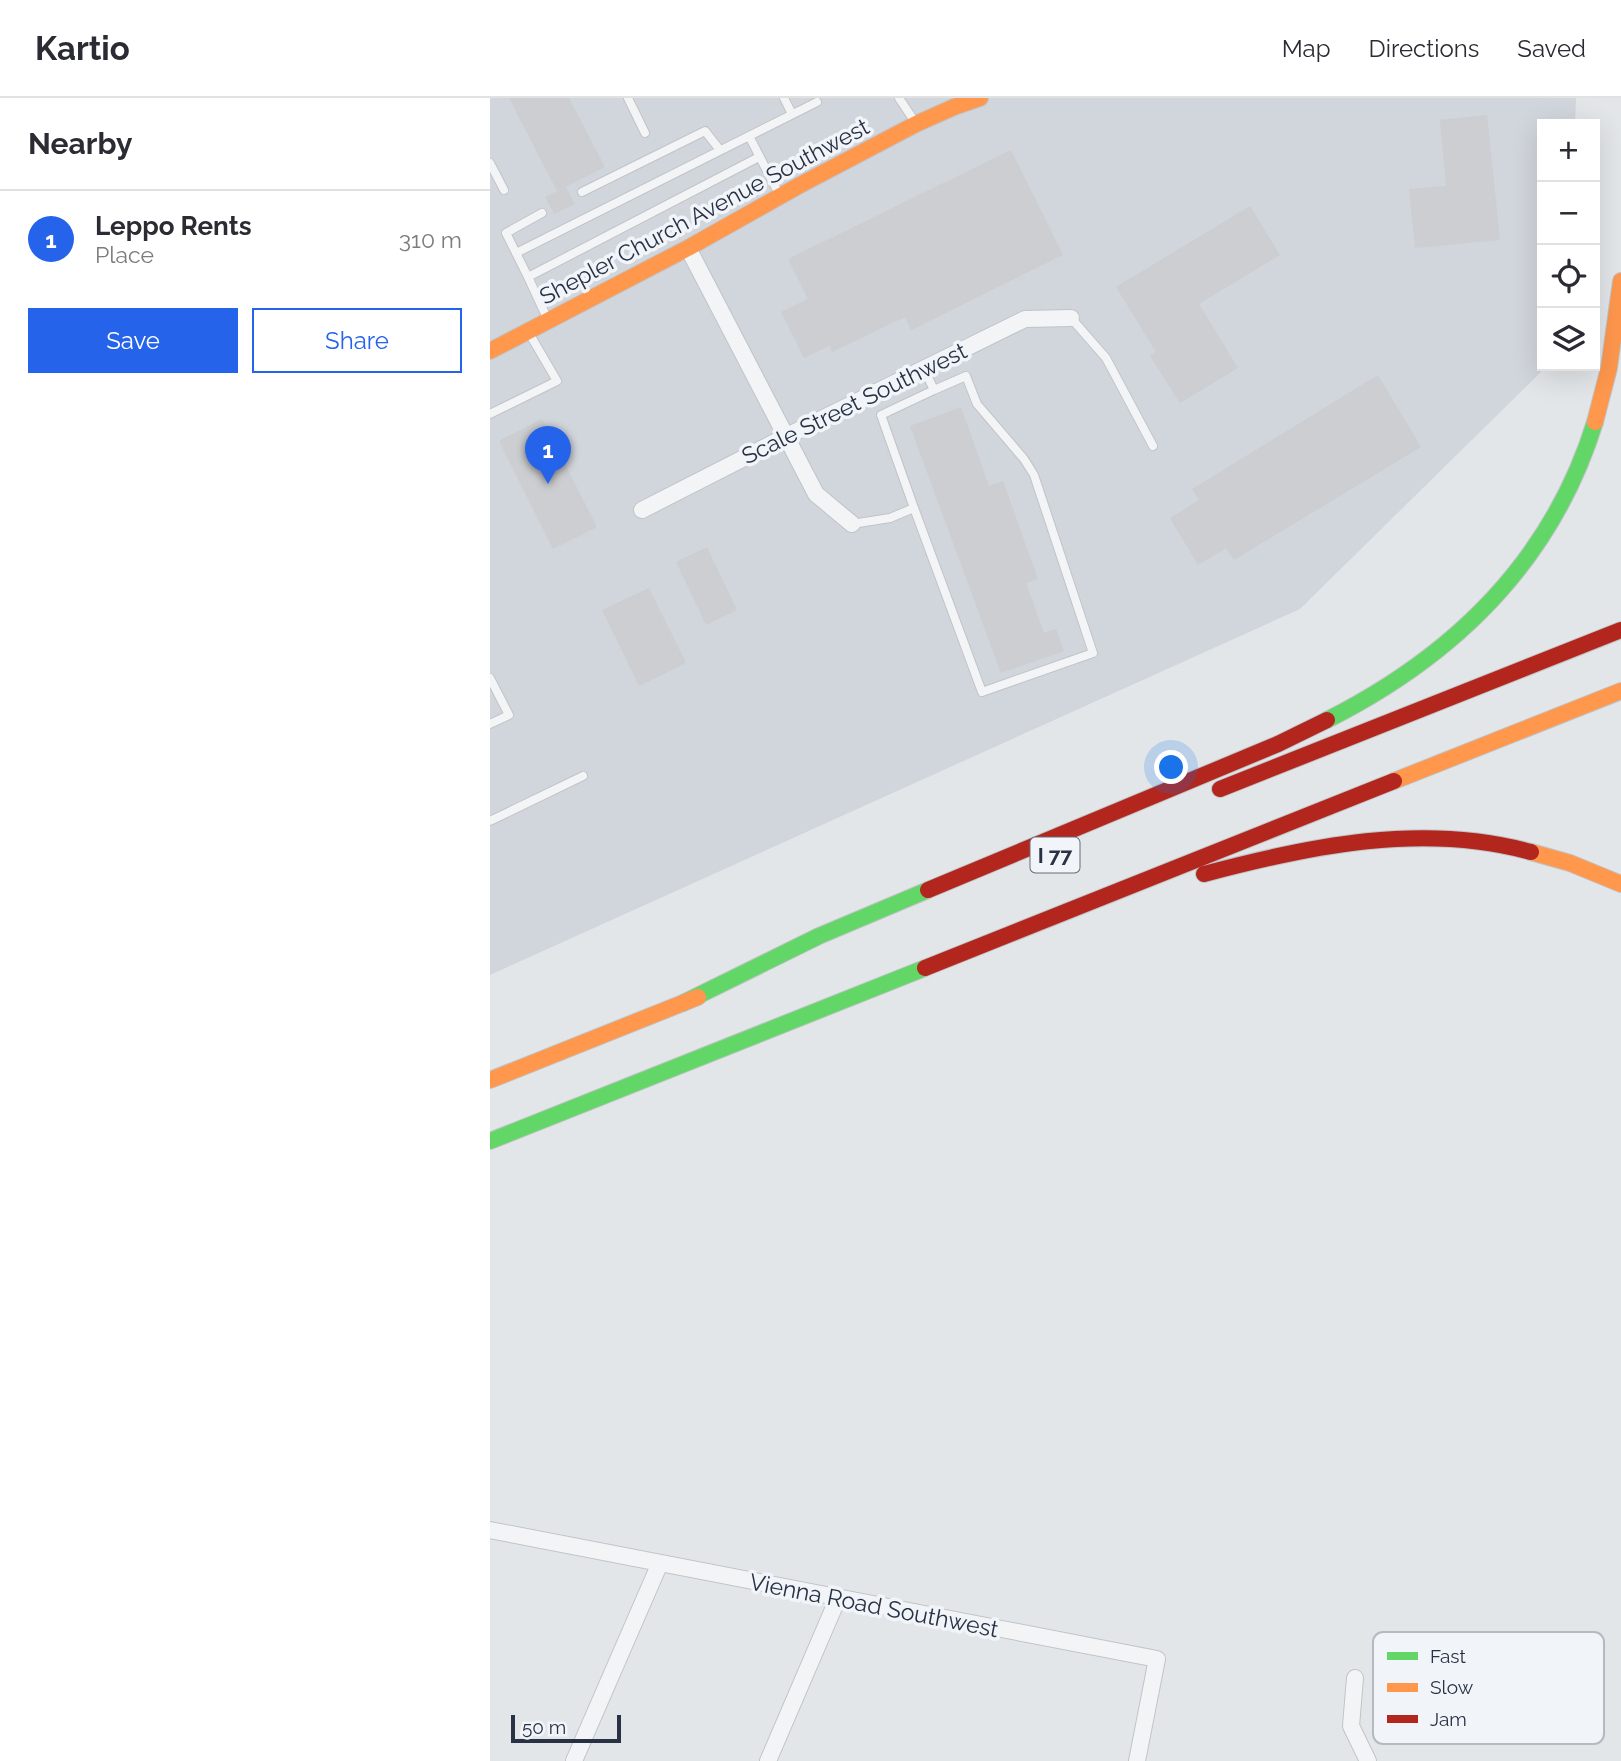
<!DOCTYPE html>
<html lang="en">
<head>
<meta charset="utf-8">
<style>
	body { margin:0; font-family:Raleway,sans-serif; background:#f2f2f3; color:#2b2b33 }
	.controls { position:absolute; right:21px; top:21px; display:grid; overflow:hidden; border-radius:0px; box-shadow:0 7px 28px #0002 }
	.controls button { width:63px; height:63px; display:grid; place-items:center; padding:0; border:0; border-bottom:2px solid #e1e1e2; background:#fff; color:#2b2b33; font:35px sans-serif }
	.scale { position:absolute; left:21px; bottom:18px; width:110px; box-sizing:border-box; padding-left:7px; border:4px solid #283244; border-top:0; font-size:19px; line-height:24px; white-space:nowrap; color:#283244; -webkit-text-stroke:5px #f1f4f8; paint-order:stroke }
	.you { position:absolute; left:682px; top:670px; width:24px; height:24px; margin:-18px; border:5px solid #fff; border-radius:50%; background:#1a73e8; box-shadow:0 0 0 10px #1a73e833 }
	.badge { display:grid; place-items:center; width:46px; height:46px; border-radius:50%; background:#2563eb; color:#fff; font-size:23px; font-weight:700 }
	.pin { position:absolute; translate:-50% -58px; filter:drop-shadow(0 2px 4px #0008) }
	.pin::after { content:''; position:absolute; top:37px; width:24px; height:21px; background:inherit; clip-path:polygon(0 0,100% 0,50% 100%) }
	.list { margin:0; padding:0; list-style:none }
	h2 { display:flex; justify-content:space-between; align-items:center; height:91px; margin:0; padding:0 28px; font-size:30px }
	h2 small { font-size:23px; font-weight:400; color:#7c7c81 }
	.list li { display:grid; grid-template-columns:46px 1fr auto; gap:21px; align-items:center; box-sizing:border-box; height:98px; padding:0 28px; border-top:2px solid #e1e1e2 }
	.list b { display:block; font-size:26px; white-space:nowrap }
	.list p { margin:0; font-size:23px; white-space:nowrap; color:#7c7c81 }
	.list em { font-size:23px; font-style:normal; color:#7c7c81 }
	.actions { display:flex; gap:14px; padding:21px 28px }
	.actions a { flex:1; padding:16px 0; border:2px solid #2563eb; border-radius:0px; text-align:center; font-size:24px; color:#2563eb }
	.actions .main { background:#2563eb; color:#fff }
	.icon { flex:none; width:38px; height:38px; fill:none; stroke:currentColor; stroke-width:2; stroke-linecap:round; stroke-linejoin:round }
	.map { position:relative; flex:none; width:1131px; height:1663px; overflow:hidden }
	header { display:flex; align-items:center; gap:42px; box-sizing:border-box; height:98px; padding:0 35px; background:#fff; border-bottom:2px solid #e1e1e2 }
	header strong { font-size:33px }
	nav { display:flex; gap:38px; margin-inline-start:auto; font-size:24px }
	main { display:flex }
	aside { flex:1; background:#fff }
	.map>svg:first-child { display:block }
	.built { fill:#d1d5dc }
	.building { fill:#ccced1 }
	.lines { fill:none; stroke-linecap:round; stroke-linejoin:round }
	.lane-casing { stroke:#c1c4c7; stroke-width:10 }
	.street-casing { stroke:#c1c4c7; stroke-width:18 }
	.fast-casing { stroke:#c1c4c7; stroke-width:18 }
	.slow-casing { stroke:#c1c4c7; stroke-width:18 }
	.jam-casing { stroke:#c1c4c7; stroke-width:18 }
	.lane { stroke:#f3f4f6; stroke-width:8 }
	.street { stroke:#f3f4f6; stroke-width:16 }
	.fast { stroke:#63d668; stroke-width:16 }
	.slow { stroke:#ff974d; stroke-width:16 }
	.jam { stroke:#b3261e; stroke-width:16 }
	.labels { text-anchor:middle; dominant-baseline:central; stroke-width:7; stroke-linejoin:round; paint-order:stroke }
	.shield { fill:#f1f4f8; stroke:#646c7a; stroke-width:2 }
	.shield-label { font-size:21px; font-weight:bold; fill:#283244 }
	.street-label { font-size:23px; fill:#283244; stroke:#f1f4f8 }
	.key { fill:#f1f4f8; stroke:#b5bac2; stroke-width:2 }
	.key-label { font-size:19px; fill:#283244 }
</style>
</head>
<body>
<header>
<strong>Kartio</strong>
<nav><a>Map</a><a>Directions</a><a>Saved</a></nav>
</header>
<main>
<aside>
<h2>Nearby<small></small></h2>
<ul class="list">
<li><span class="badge">1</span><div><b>Leppo Rents</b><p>Place</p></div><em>310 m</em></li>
</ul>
<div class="actions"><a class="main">Save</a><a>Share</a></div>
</aside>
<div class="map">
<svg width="1131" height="1663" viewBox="0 0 1131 1663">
	<rect width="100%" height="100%" fill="#e3e6e9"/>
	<!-- built -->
	<path class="built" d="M0 0H1086L1085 26H1052V268H1057L810 511 0 877Z"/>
	<!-- building -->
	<path class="building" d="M19 0H79L115 69 67 93Z
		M997 17 1010 142 925 150 919 91 956 88 950 22Z
		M521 52 573 157 421 232 415 219 342 254 339 248 314 260 291 214 318 201 298 161Z
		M76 89 85 106 64 116 55 99Z
		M760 108 790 157 709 206 748 270 690 305 660 258 666 254 626 189Z
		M888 277 931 349 744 462 736 450 708 467 680 420 709 402 702 391Z
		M471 309 499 388 513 383 548 481 536 485 554 535 566 531 574 553 511 575 420 328Z
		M52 321 107 429 63 451 9 343Z
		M217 449 247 512 216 527 186 464Z
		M159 490 196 565 149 588 112 512Z"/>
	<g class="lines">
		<!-- lane casing -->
		<g class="lane-casing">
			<path id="lane" d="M138 0 155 35
				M294 0 302 16
				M409 0 425 24
				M259 38 289 96
				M0 65 14 92
				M92 94 215 33 230 52
				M26 155 16 135 52 115
				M38 179 26 155 327 4
				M581 220 616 260 663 348
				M58 222 38 179 269 59
				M0 316 67 283 39 235
				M424 410 492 594 603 555 544 377 534 361 487 306 476 278 444 292
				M362 426 400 420 424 410 391 317 444 292 434 271
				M0 580 19 617 0 626
				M0 723 93 678"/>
		</g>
		<!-- street casing -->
		<g class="street-casing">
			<path id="street" d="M198 150 326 396 362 426
				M152 412 295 339 535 221 581 220
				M0 1432 667 1561 647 1663
				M865 1580 861 1628 878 1663
				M84 1663 170 1465
				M278 1663 348 1500"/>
		</g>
		<!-- fast casing -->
		<g class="fast-casing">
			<path id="fast" d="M837 622C964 558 1062 463 1105 324
				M193 905 329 838 438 792
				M0 1043 435 870"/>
		</g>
		<!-- slow casing -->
		<g class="slow-casing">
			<path id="slow" d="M0 253 198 150 310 87 426 26 464 9 490 0
				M1105 324 1119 270 1131 183
				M904 683 1131 593
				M1041 754 1080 765 1131 786
				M0 982 208 899"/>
		</g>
		<!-- jam casing -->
		<g class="jam-casing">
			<path id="jam" d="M730 691 1131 532
				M714 776C819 748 933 724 1041 754
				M438 792 788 646 837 622
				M435 870 904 683"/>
		</g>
		<!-- lane -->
		<use href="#lane" class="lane"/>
		<!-- street -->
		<use href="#street" class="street"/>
		<!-- fast -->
		<use href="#fast" class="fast"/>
		<!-- slow -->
		<use href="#slow" class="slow"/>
		<!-- jam -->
		<use href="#jam" class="jam"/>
	</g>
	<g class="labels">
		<!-- shield labels -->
		<rect class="shield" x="540.5" y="739.5" width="49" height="35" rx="5"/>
		<g class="shield-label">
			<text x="565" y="757">I 77</text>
		</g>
		<!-- street labels -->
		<g class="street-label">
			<text transform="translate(214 113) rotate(-28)">Shepler Church Avenue Southwest</text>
			<text transform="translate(364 305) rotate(-26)">Scale Street Southwest</text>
			<text transform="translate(384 1507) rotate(11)">Vienna Road Southwest</text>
		</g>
	</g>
	<!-- legend -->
	<rect x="883" y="1534" width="231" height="112" rx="10" class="key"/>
	<rect x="897" y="1554" width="31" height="8" fill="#63d668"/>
	<rect x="897" y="1585" width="31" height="9" fill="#ff974d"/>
	<rect x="897" y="1617" width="31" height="8" fill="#b3261e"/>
	<g class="key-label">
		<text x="940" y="1565">Fast</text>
		<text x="940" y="1596">Slow</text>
		<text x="940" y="1628">Jam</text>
	</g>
</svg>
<div class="controls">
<button>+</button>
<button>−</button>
<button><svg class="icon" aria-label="locate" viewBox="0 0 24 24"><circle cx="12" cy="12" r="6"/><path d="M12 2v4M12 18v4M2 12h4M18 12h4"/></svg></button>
<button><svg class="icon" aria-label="layers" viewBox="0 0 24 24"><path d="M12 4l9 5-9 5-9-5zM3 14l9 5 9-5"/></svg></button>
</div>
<div class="scale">50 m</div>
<div class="you"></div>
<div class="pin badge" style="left:58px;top:386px">1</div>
</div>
</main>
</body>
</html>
